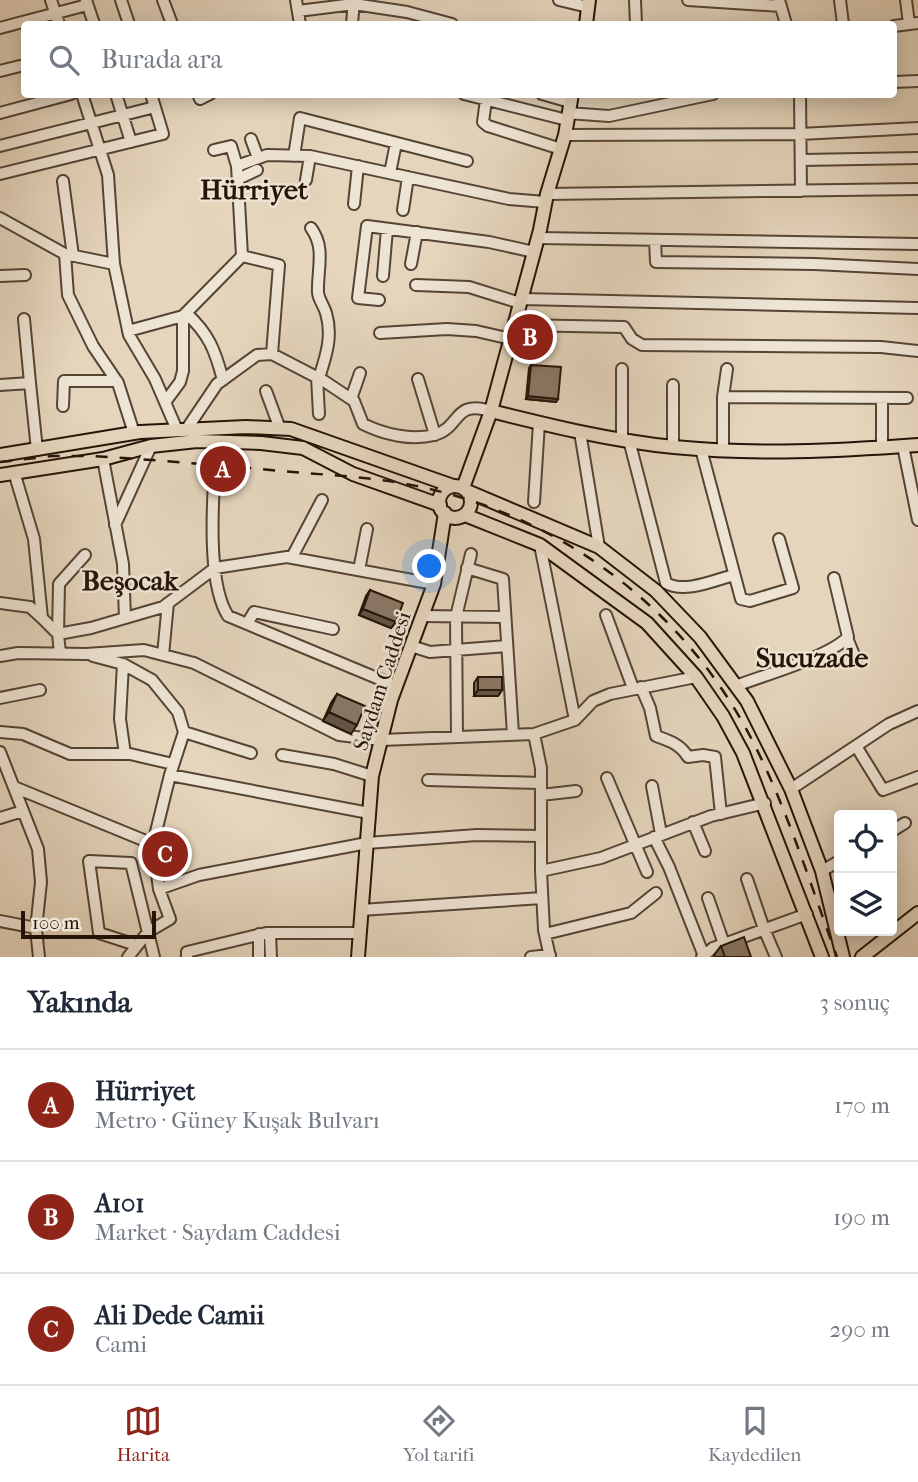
<!DOCTYPE html>
<html lang="tr">
<head>
<meta charset="utf-8">
<style>
	body { margin:0; font-family:"IM FELL French Canon",serif; background:#f6f6f7; color:#1f2937 }
	.controls { position:absolute; right:21px; bottom:21px; display:grid; overflow:hidden; border-radius:7px; box-shadow:0 4px 18px #0003 }
	.controls button { width:63px; height:63px; display:grid; place-items:center; padding:0; border:0; border-bottom:2px solid #e0e1e3; background:#fff; color:#1f2937; font:35px sans-serif }
	.scale { position:absolute; left:21px; bottom:18px; width:135px; box-sizing:border-box; padding-left:7px; border:4px solid #251407; border-top:0; font-size:19px; line-height:24px; white-space:nowrap; color:#251407; -webkit-text-stroke:5px #eee4d4; paint-order:stroke }
	.you { position:absolute; left:430px; top:567px; width:24px; height:24px; margin:-18px; border:5px solid #fff; border-radius:50%; background:#1a73e8; box-shadow:0 0 0 10px #1a73e833 }
	.badge { display:grid; place-items:center; width:46px; height:46px; border-radius:50%; background:#8f2418; color:#fff; font-size:23px; font-weight:700 }
	.pin { position:absolute; translate:-50% -50%; border:4px solid #fff; box-shadow:0 2px 7px #0006 }
	.list { margin:0; padding:0; list-style:none }
	h2 { display:flex; justify-content:space-between; align-items:center; height:91px; margin:0; padding:0 28px; font-size:30px }
	h2 small { font-size:23px; font-weight:400; color:#747a83 }
	.list li { display:grid; grid-template-columns:46px 1fr auto; gap:21px; align-items:center; box-sizing:border-box; height:112px; padding:0 28px; border-top:2px solid #e0e1e3 }
	.list b { display:block; font-size:26px; white-space:nowrap }
	.list p { margin:0; font-size:23px; white-space:nowrap; color:#747a83 }
	.list em { font-size:23px; font-style:normal; color:#747a83 }
	.icon { flex:none; width:38px; height:38px; fill:none; stroke:currentColor; stroke-width:2; stroke-linecap:round; stroke-linejoin:round }
	.map { position:relative; flex:none; width:918px; height:957px; overflow:hidden }
	.search { position:absolute; background:#fff; box-shadow:0 4px 18px #0003; left:21px; right:21px; top:21px; height:77px; display:flex; align-items:center; gap:18px; box-sizing:border-box; padding:0 24px; border-radius:7px; color:#747a83; font-size:26px }
	.sheet { height:427px; background:#fff }
	nav { display:flex; justify-content:space-around; align-items:center; box-sizing:border-box; height:98px; border-top:2px solid #e0e1e3; background:#fff; font-size:19px; color:#747a83 }
	nav a { display:grid; justify-items:center; gap:4px }
	nav .on { color:#8f2418 }
	.map>svg:first-child { display:block }
	.lines { fill:none; stroke-linecap:round; stroke-linejoin:round }
	.minor-casing { stroke:#554434; stroke-width:14 }
	.major-casing { stroke:#251407; stroke-width:16 }
	.minor { stroke:#eee4d4; stroke-width:10 }
	.major { stroke:#e5d5bd; stroke-width:12 }
	.rail { stroke:#251407; stroke-width:2.5; stroke-dasharray:12 12; stroke-linecap:butt }
	.wall { fill:#766758; stroke:#251407; stroke-width:2 }
	.shaded-wall { fill:#605447; stroke:#251407; stroke-width:2 }
	.building { fill:#897866; stroke:#251407; stroke-width:2 }
	.labels { text-anchor:middle; dominant-baseline:central; stroke-width:5; stroke-linejoin:round; paint-order:stroke }
	.street-label { font-size:21px; fill:#251407; stroke:#eee4d4 }
	.district-label { font-size:28px; font-weight:bold; fill:#251407; stroke:#eee4d4 }
</style>
</head>
<body>
<div class="map">
<svg width="918" height="957" viewBox="0 0 918 957">
	<rect width="100%" height="100%" fill="#e5d5bd"/>
	<filter id="stains"><feTurbulence type="fractalNoise" baseFrequency=".00286" numOctaves="4"/><feColorMatrix values="0 0 0 0 .2 0 0 0 0 .09 0 0 0 0 .02 0 0 0 .5 -.17"/></filter>
	<radialGradient id="worn" r=".72"><stop offset=".6" stop-color="#630" stop-opacity="0"/><stop offset="1" stop-color="#630" stop-opacity=".3"/></radialGradient>
	<g class="lines">
		<!-- minor casing -->
		<g class="minor-casing">
			<path id="minor" d="M51 0 59 24
				M86 0 94 24
				M121 0 129 24
				M163 0 172 24
				M296 0 300 24
				M559 0 588 7
				M635 0 636 24
				M688 0 781 6
				M779 0 786 24
				M840 0 843 24
				M906 0 909 24
				M298 11 354 4 407 12 452 24
				M352 24 354 0
				M894 26 918 23
				M0 28 87 5
				M0 71 24 65
				M894 82 918 81
				M82 94 108 175 114 264 129 335 155 379 177 430
				M116 94 131 142
				M198 94 200 99 210 94
				M464 94 567 120
				M542 94 570 102
				M800 94 801 191
				M486 100 483 122 488 126 561 149
				M0 113 71 94
				M568 113 609 116 713 94
				M565 135 800 134 918 128
				M251 139 258 158
				M0 146 155 107
				M294 156 300 118 467 161
				M801 160 918 158
				M237 166 267 155 310 156 509 199 545 202
				M390 173 396 143
				M0 174 163 134 151 94
				M238 179 257 170
				M306 180 310 156
				M63 181 73 256
				M547 194 918 189
				M354 204 358 166
				M403 210 408 177
				M0 218 65 254 114 264
				M311 228C326 248 317 270 318 293 319 300 324 306 326 313 333 336 326 356 319 378
				M538 238 918 244
				M655 240 656 262 815 264 918 269
				M65 254 68 295 93 346 118 383 134 433
				M242 256 279 265 272 354
				M411 264 417 232
				M0 276 25 275
				M383 276 387 229
				M416 285 469 287 520 303
				M522 299 918 308
				M379 300 358 298 367 226 489 242 534 252
				M186 313C209 334 215 350 223 380
				M515 325 624 327 632 339 642 345 881 347 918 351
				M128 331 183 316
				M380 333 447 329 476 331 511 339
				M317 377 319 414
				M418 379 435 435
				M30 383 37 450
				M0 385 30 383 24 319
				M266 391 280 429
				M723 397 907 398
				M882 398V447
				M351 399 360 373
				M166 401 180 382 183 371V316L242 256 237 166 231 146 214 150
				M63 406 64 381H117
				M186 430 217 384 257 355 272 354 324 381 354 401 363 424C383 434 411 441 434 435 461 428 453 399 491 411
				M580 432 599 547
				M622 439V369
				M629 440 666 583C684 594 715 580 734 575
				M903 446 918 520
				M673 447V385
				M701 449 741 599 750 601 793 588 779 539
				M723 449V397L727 369
				M103 459 123 564 125 618
				M14 472 34 539 42 618 58 634
				M214 482C212 518 209 586 228 616L396 686
				M534 502 539 423
				M115 525 151 446
				M540 545 575 720
				M292 557 322 500
				M467 568 503 579 513 734
				M359 570 367 529
				M0 603 30 607 42 618
				M606 615 633 688
				M422 616 505 617
				M247 624 254 612 333 629
				M58 634 59 584 85 555
				M847 638 856 660
				M411 646 430 652 507 646
				M60 653 58 634 91 628 163 607 215 568 287 557 434 584
				M163 655 168 603
				M0 656 18 653 86 654 144 650 194 663 339 735 381 740 534 734 575 720 593 701 610 694 696 677
				M93 656 123 664 152 680 178 712 184 732 170 775 153 844 159 889 170 919 148 932 128 957
				M123 664 120 719 125 754
				M736 686C764 675 829 657 848 637L834 578
				M641 687 650 708 656 736C670 741 680 744 688 757L703 755 715 757 721 814
				M0 698 40 690
				M0 732 23 734 70 754H130L173 764
				M184 732 251 753
				M534 734 541 768V871L544 930 550 957
				M457 737 456 617 471 554
				M856 746 883 790 918 777
				M0 752 38 849 41 882 36 929 39 957
				M282 755 334 764 372 776
				M170 775 369 813
				M607 778 647 872
				M428 780 541 783
				M652 786 661 834
				M14 787 153 844
				M791 789 889 724 918 711
				M541 795 576 791
				M0 818 23 811
				M693 822 705 851
				M892 831 905 823
				M654 837 669 867 704 956
				M541 871 601 858 711 816 765 803
				M822 871 839 861
				M747 879 764 929 776 957
				M159 889 199 875 367 843 477 835 541 836
				M708 898 724 944
				M361 910 542 898
				M0 921 36 928
				M270 933 271 957
				M259 934V957
				M545 934 631 913 656 893
				M136 945 99 933 89 861 131 863 154 957
				M187 957V952L266 933H360
				M531 957 550 955
				M702 957 713 948 807 914"/>
		</g>
		<!-- major casing -->
		<g class="major-casing">
			<path id="major" d="M586 24 589 0
				M491 411C551 426 612 441 674 447 755 455 837 451 918 445
				M0 455 140 432 246 427 291 429 453 486
				M0 475 103 459 151 446 197 441 261 443 303 448 353 474 440 505
				M439 502a16 16 0 1 1 32 0a16 16 0 1 1-32 0Z
				M463 488 491 411 540 230 547 194 565 135 572 94
				M467 491 599 547 656 591 700 637 747 701 791 789 822 871 843 957
				M465 515 540 545 647 623 696 677 723 716 743 753 822 957
				M358 957 372 776 391 700 434 584 445 513
				M862 957 918 913"/>
		</g>
		<!-- minor -->
		<use href="#minor" class="minor"/>
		<!-- major -->
		<use href="#major" class="major"/>
		<!-- rail -->
		<path class="rail" d="M0 462 53 456H92C159 460 226 466 293 472 340 476 388 478 434 490 569 523 685 612 750 736 786 805 810 883 837 957"/>
	</g>
	<!-- wall -->
	<path class="wall" d="M531 365 558 399 556 402 526 399 529 368Z
		M370 590 396 622 391 628 359 615 366 596Z
		M478 677 502 690 498 696H474V683Z
		M337 694 351 734 323 721 331 703Z
		M159 842 179 855 175 861 157 863 155 848Z
		M721 946 751 957H715L714 955Z"/>
	<!-- shaded-wall -->
	<path class="shaded-wall" d="M528 396 558 399 556 402 526 399Z
		M363 609 396 622 391 628 359 615Z
		M478 690H502L498 696H474Z
		M329 712 357 725 351 734 323 721Z
		M179 855 175 861 157 863 161 857Z"/>
	<!-- building -->
	<path class="building" d="M531 365 561 367 558 399 528 396Z
		M370 590 403 603 396 622 363 609Z
		M478 677H502V690H478Z
		M337 694 365 706 357 725 329 712Z
		M177 839 179 855 161 857 159 842Z
		M744 937 751 957H725L721 946Z"/>
	<g class="labels">
		<!-- street labels -->
		<g class="street-label">
			<text transform="translate(382 681) rotate(-72)">Saydam Caddesi</text>
		</g>
		<!-- district labels -->
		<g class="district-label">
			<text x="254" y="189">Hürriyet</text>
			<text x="130" y="580">Beşocak</text>
			<text x="812" y="657">Sucuzade</text>
		</g>
	</g>
	<rect width="100%" height="100%" filter="url(#stains)"/>
	<rect width="100%" height="100%" fill="url(#worn)"/>
</svg>
<div class="controls">
<button><svg class="icon" aria-label="locate" viewBox="0 0 24 24"><circle cx="12" cy="12" r="6"/><path d="M12 2v4M12 18v4M2 12h4M18 12h4"/></svg></button>
<button><svg class="icon" aria-label="layers" viewBox="0 0 24 24"><path d="M12 4l9 5-9 5-9-5zM3 14l9 5 9-5"/></svg></button>
</div>
<div class="scale">100 m</div>
<div class="you"></div>
<div class="pin badge" style="left:223px;top:469px">A</div>
<div class="pin badge" style="left:530px;top:337px">B</div>
<div class="pin badge" style="left:165px;top:854px">C</div>
<div class="search"><svg class="icon" aria-label="search" viewBox="0 0 24 24"><circle cx="10" cy="10" r="6"/><path d="M15 15l6 6"/></svg>Burada ara</div>
</div>
<section class="sheet">
<h2>Yakında<small>3 sonuç</small></h2>
<ul class="list">
<li><span class="badge">A</span><div><b>Hürriyet</b><p>Metro · Güney Kuşak Bulvarı</p></div><em>170 m</em></li>
<li><span class="badge">B</span><div><b>A101</b><p>Market · Saydam Caddesi</p></div><em>190 m</em></li>
<li><span class="badge">C</span><div><b>Ali Dede Camii</b><p>Cami</p></div><em>290 m</em></li>
</ul>
</section>
<nav>
<a class="on"><svg class="icon" aria-label="map" viewBox="0 0 24 24"><path d="M3 6l6-2 6 2 6-2v14l-6 2-6-2-6 2zM9 4v14M15 6v14"/></svg>Harita</a>
<a><svg class="icon" aria-label="directions" viewBox="0 0 24 24"><path d="M12 3l9 9-9 9-9-9zM9 14v-3h6M13 9l2 2-2 2"/></svg>Yol tarifi</a>
<a><svg class="icon" aria-label="saved" viewBox="0 0 24 24"><path d="M7 4h10v16l-5-4-5 4z"/></svg>Kaydedilen</a>
</nav>
</body>
</html>
